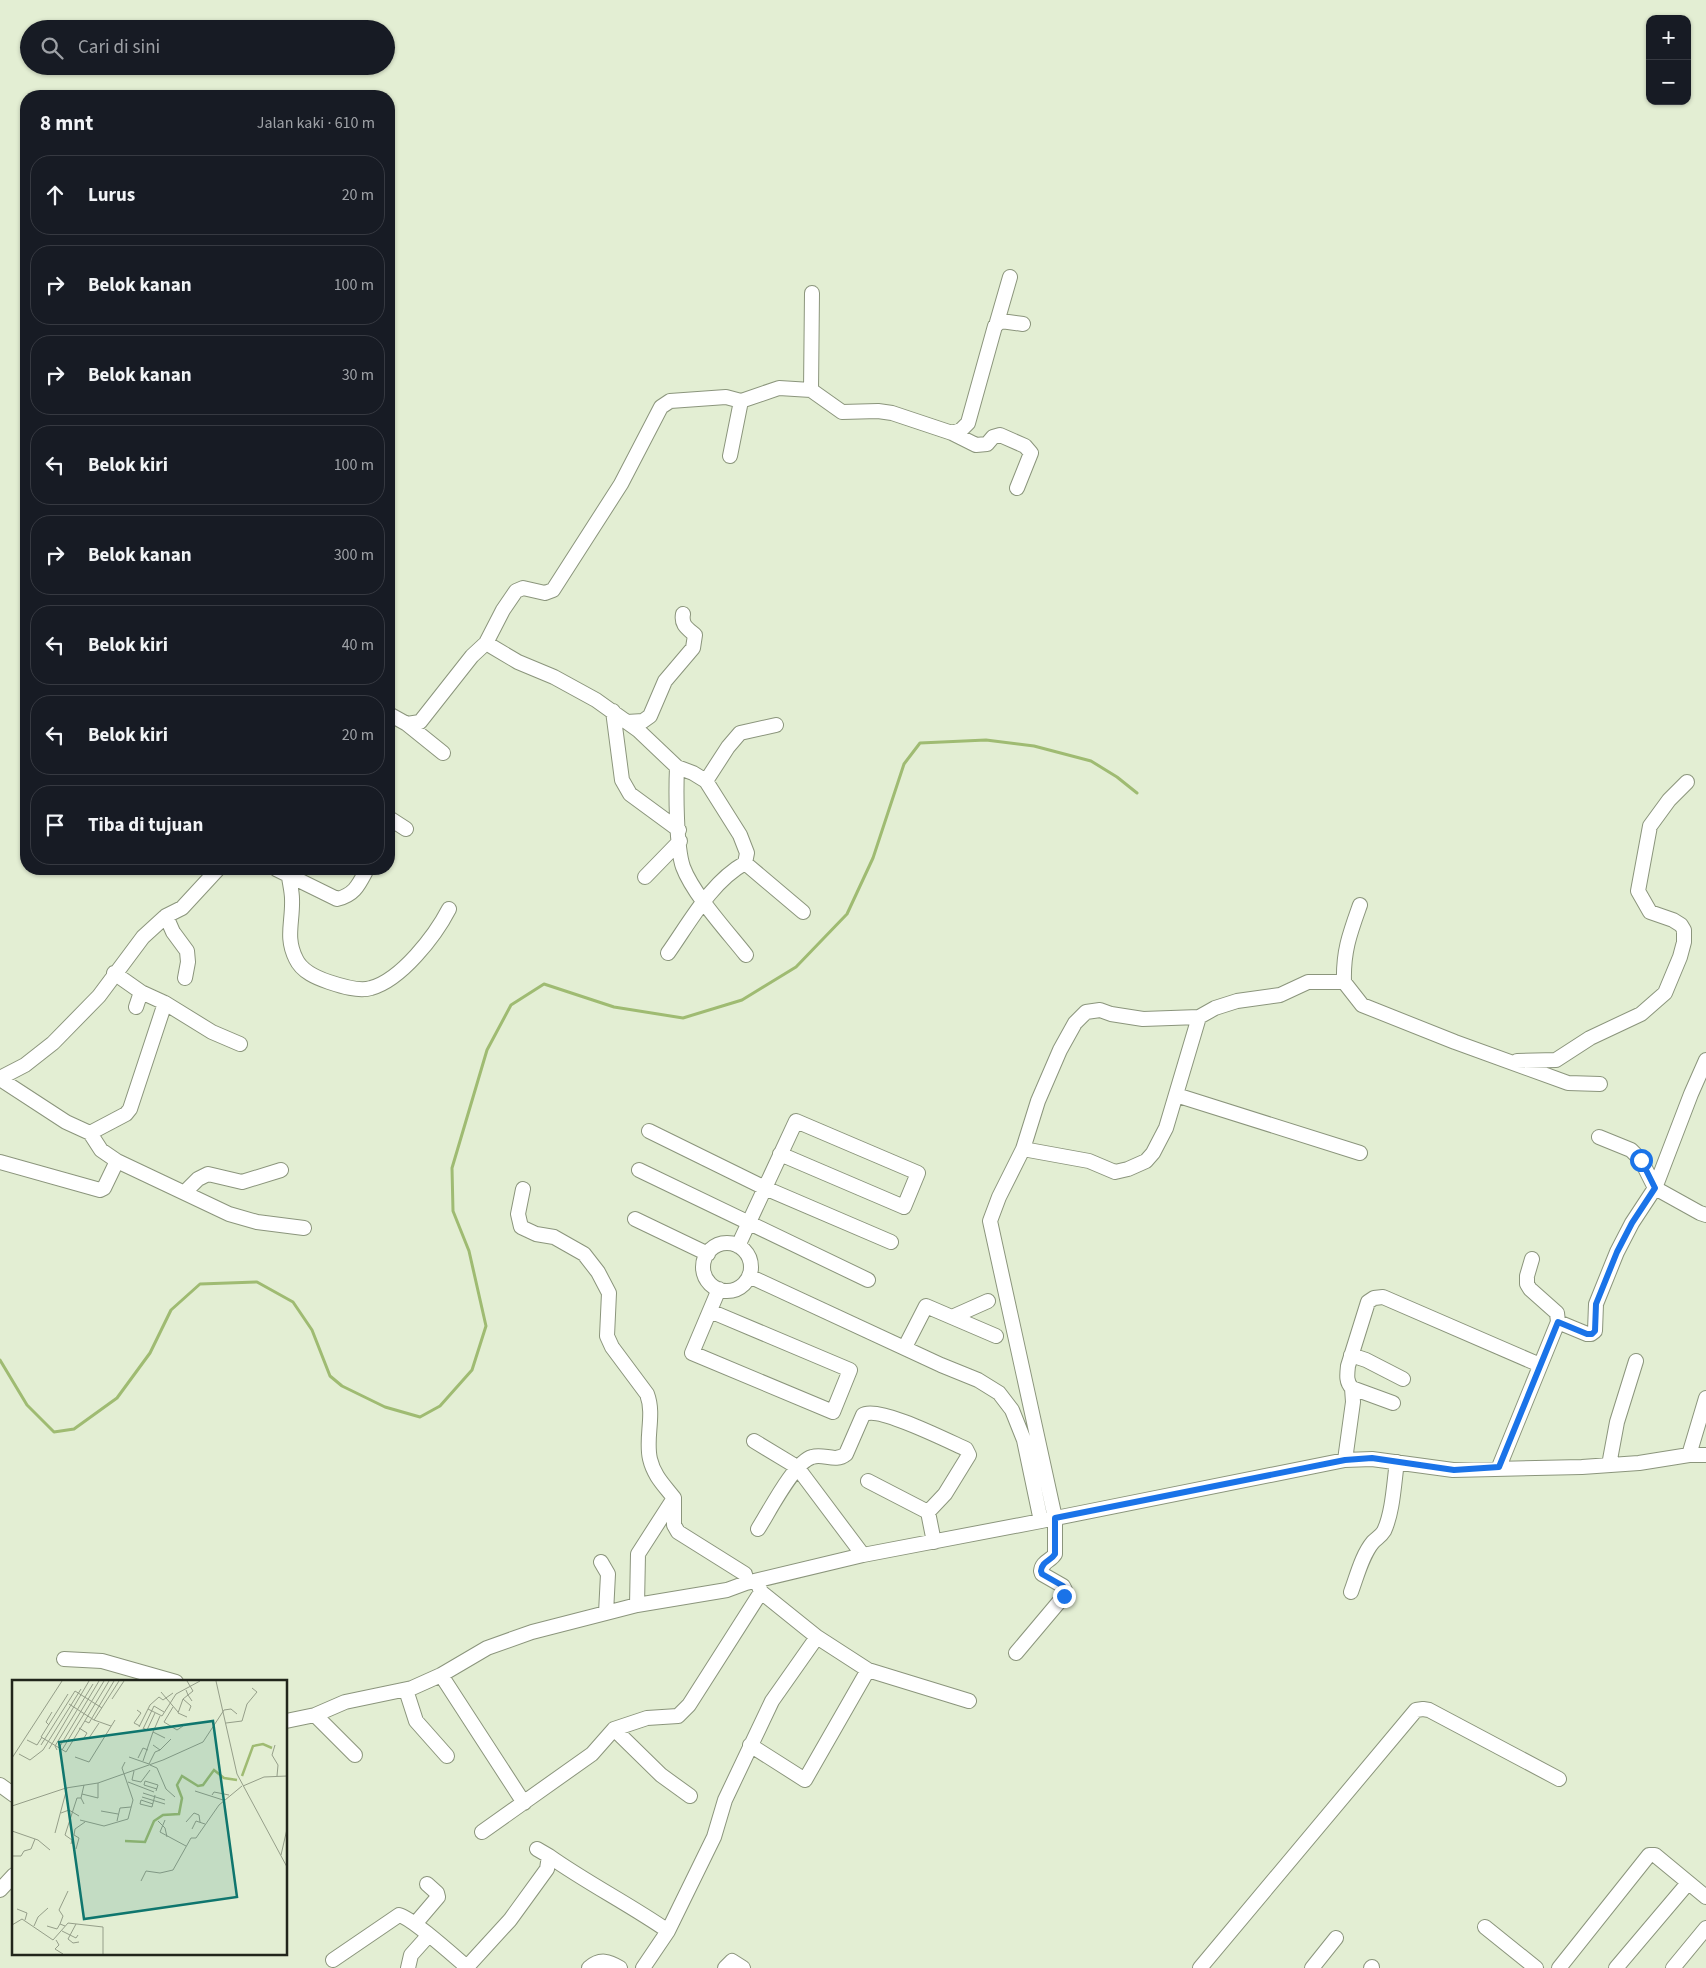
<!DOCTYPE html>
<html lang="id">
<head>
<meta charset="utf-8">
<style>
	body { margin:0; font-family:"Source Sans 3",sans-serif; background:#20242c; color:#f1f3f6 }
	.controls { position:absolute; right:15px; top:15px; display:grid; overflow:hidden; border-radius:10px; box-shadow:0 1px 4px #0004 }
	.controls button { width:45px; height:45px; display:grid; place-items:center; padding:0; border:0; border-bottom:1px solid #363941; background:#171b24; color:#f1f3f6; font:25px sans-serif }
	.stop { position:absolute; width:15px; height:15px; margin:-11px; border:4px solid #1a73e8; border-radius:50%; background:#fff }
	.stop.end { background:#1a73e8; border-color:#fff; box-shadow:0 1px 5px #0008 }
	.list { margin:0; padding:0; list-style:none }
	h2 { display:flex; justify-content:space-between; align-items:center; height:65px; margin:0; padding:0 20px; font-size:21px }
	h2 small { font-size:16px; font-weight:400; color:#9ea1a6 }
	.list li { display:grid; grid-template-columns:32px 1fr auto; gap:15px; align-items:center; box-sizing:border-box; height:80px; margin:0 10px 10px; padding:0 10px; border:1px solid #363941; border-radius:20px }
	.list b { display:block; font-size:19px; white-space:nowrap }
	.list em { font-size:16px; font-style:normal; color:#9ea1a6 }
	.icon { flex:none; width:28px; height:28px; fill:none; stroke:currentColor; stroke-width:2; stroke-linecap:round; stroke-linejoin:round }
	.map { position:relative; flex:none; width:1706px; height:1968px; overflow:hidden }
	.search { position:absolute; background:#171b24; box-shadow:0 1px 4px #0004; left:20px; top:20px; width:375px; height:55px; display:flex; align-items:center; gap:12px; box-sizing:border-box; padding:0 18px; border-radius:28px; color:#9ea1a6; font-size:19px }
	.panel { position:absolute; background:#171b24; box-shadow:0 1px 4px #0004; left:20px; top:90px; width:375px; height:785px; border-radius:20px }
	.map>svg:first-child { display:block }
	.lines { fill:none; stroke-linecap:round; stroke-linejoin:round }
	.stream { stroke:#9fbb72; stroke-width:3 }
	.minor-casing { stroke:#8b957c; stroke-width:16 }
	.minor { stroke:#fff; stroke-width:14 }
	.route { stroke:#1a73e8; stroke-width:6 }
	.inset-river { fill:none; stroke:#9fbb72; stroke-width:2.5 }
	.inset-road { fill:none; stroke:#959e89; stroke-width:1 }
	.view { fill:#0f766e; fill-opacity:0.15; stroke:#0f766e; stroke-width:2.5 }
	.inset-edge { fill:none; stroke:#21251b; stroke-width:2.5 }
</style>
</head>
<body>
<div class="map">
<svg width="1706" height="1968" viewBox="0 0 1706 1968">
	<rect width="100%" height="100%" fill="#e3eed3"/>
	<g class="lines">
		<!-- stream -->
		<path class="stream" d="M0 1360 27 1405 54 1432 74 1429 117 1398 150 1353 171 1310 200 1284 257 1282 293 1302 312 1330 330 1376 342 1386 385 1407 420 1417 440 1406 472 1370 486 1326 469 1251 453 1211 452 1168 487 1050 511 1005 544 984 614 1007 683 1018 742 1000 796 967 847 914 873 858 904 764 920 743 986 740 1034 746 1091 761 1117 777 1137 793"/>
		<!-- minor casing -->
		<g class="minor-casing">
			<path id="minor" d="M997 322 1010 277
				M811 390 812 293
				M952 433 976 445 987 444 993 437 1000 435 1025 446 1031 453 1017 488
				M730 456 741 401
				M486 643 518 662 554 677 596 700 638 730 677 767 693 773 706 781 740 835 747 853 745 863C711 882 690 922 668 953
				M613 711 622 780 630 794 679 830
				M389 714 407 724 420 722 472 656 486 643 503 610 516 591 523 588 545 593 553 590 621 484 661 407 670 401 726 397 741 401 779 388 811 390 842 412 878 411 892 413 952 433 961 430 968 423 995 326 1001 321 1023 324
				M627 722 643 721 650 716 665 681 693 648 695 635C687 628 681 625 683 614
				M407 724 443 753
				M677 767C676 790 676 847 683 867 693 894 727 931 746 955
				M706 781 728 747 740 733 776 725
				M389 818 406 829
				M745 863 803 912
				M276 869 337 899C355 895 359 884 367 869
				M289 877C290 884 292 892 292 899 293 922 285 937 296 959 302 972 317 978 329 982 341 986 359 992 371 988 401 980 435 936 449 909
				M645 877 680 841
				M166 916 173 932 187 951 188 962 185 978
				M114 973 141 992 165 1003 212 1032 240 1044
				M1344 982C1343 951 1350 933 1360 905
				M136 1007 141 992
				M1517 1061 1556 1060 1590 1038 1641 1014 1665 993 1680 957 1684 942V930L1681 925 1673 920 1650 912 1638 891 1650 826 1669 800 1687 782
				M0 1078 25 1065 53 1043 99 996 143 937 166 916 182 908 218 869
				M0 1079 66 1122 90 1133 101 1150 117 1161 229 1214 257 1222 304 1228
				M1176 1095 1360 1153
				M649 1131 765 1188 891 1242
				M90 1133 126 1114 130 1109 165 1003
				M1599 1137 1631 1150 1641 1160 1655 1188 1700 1213 1706 1215
				M1023 1149 1089 1161 1115 1172 1128 1169 1146 1161 1153 1153 1166 1128 1199 1017
				M0 1162 100 1190 104 1188 117 1161
				M639 1170 868 1280
				M523 1189 518 1214 521 1227 536 1234 554 1237 584 1254 598 1272 609 1293 607 1336 612 1347 647 1394C655 1415 645 1438 650 1459 654 1476 664 1485 674 1498V1525L678 1532 745 1574 746 1583
				M185 1192 198 1179 208 1174 242 1182 281 1170
				M635 1219 708 1254
				M703 1267a24 24 0 1 1 48 0a24 24 0 1 1-48 0Z
				M738 1246 796 1121 918 1173 904 1207 780 1154
				M749 1276 941 1365 978 1380 999 1393 1012 1410 1024 1440 1041 1521
				M710 1311 850 1370 833 1412 692 1353 719 1289
				M952 1317 988 1301
				M1558 1322 1587 1334H1591L1595 1331 1596 1304 1617 1252 1632 1223 1655 1188 1691 1094 1706 1060
				M905 1347 926 1306 996 1336
				M1351 1355 1366 1360 1403 1379
				M1352 1388 1393 1403
				M754 1441 797 1467 863 1555
				M1689 1455 1706 1398
				M1345 1460 1353 1402 1352 1388C1346 1382 1347 1375 1348 1366L1368 1302 1374 1298 1383 1297 1540 1365
				M1609 1465 1617 1422 1636 1361
				M1499 1467 1558 1322 1557 1313 1530 1289 1527 1284V1276L1532 1259
				M868 1481 928 1512
				M758 1529C769 1512 794 1462 812 1457 824 1453 835 1463 846 1454L863 1415C877 1405 948 1441 966 1449L969 1455 945 1494 928 1512 934 1542
				M601 1562 608 1574 606 1613
				M761 1592 817 1637 868 1670 969 1701
				M1351 1592C1357 1576 1362 1555 1373 1542 1377 1538 1381 1536 1384 1531 1393 1512 1394 1482 1397 1462
				M637 1605 638 1554 674 1498
				M1016 1653 1064 1596 1065 1590 1063 1586 1042 1574 1041 1571C1042 1561 1051 1561 1055 1554V1518L990 1221 999 1197 1023 1149 1038 1101 1060 1050 1075 1023 1086 1012 1100 1010 1111 1014 1143 1019 1199 1017 1215 1008 1237 1001 1280 995 1308 982H1344L1362 1005 1455 1042 1568 1083 1600 1084
				M64 1659 102 1661 176 1682
				M441 1675 524 1803
				M406 1690 416 1721 447 1756
				M315 1715 355 1755
				M286 1721 315 1715 345 1702 412 1688 441 1675 487 1648 532 1632 606 1613 637 1605 727 1590 746 1583 863 1555 1041 1521 1345 1460 1372 1459 1453 1470 1582 1467 1639 1463 1689 1455H1706
				M614 1729 647 1718 678 1716 689 1705 761 1592 758 1584
				M750 1745 805 1780 868 1670
				M0 1785 14 1795
				M482 1832 592 1754 614 1729 661 1775 690 1796
				M549 1856C587 1883 629 1904 668 1931L643 1968
				M0 1890 14 1875
				M415 1924 438 1897 437 1893 427 1884
				M1485 1927 1536 1968
				M668 1931 714 1837 725 1800 772 1701 817 1637
				M333 1960 399 1915C412 1918 455 1957 468 1968
				M467 1967 510 1920 547 1869 549 1856 537 1849
				M408 1968 411 1955 428 1936
				M589 1968C600 1958 609 1961 620 1968
				M725 1968 732 1961 743 1968
				M1200 1968 1416 1710 1423 1709 1429 1710 1559 1779
				M1312 1968 1336 1938
				M1371 1968 1372 1967
				M1559 1968 1649 1855H1655L1706 1897
				M1616 1968 1688 1883
				M1673 1968 1706 1928"/>
		</g>
		<!-- minor -->
		<use href="#minor" class="minor"/>
	</g>
	<g class="lines">
		<!-- route -->
		<path class="route" d="M1064 1596 1065 1590 1063 1586 1042 1574 1041 1571C1042 1561 1051 1561 1055 1554V1518L1345 1460 1372 1458 1454 1470 1499 1467 1558 1322 1587 1334H1592L1595 1331 1596 1304 1617 1252 1632 1223 1655 1188 1641 1160"/>
	</g>
	<!-- overview -->
	<g transform="translate(12 1680)">
		<rect width="275" height="275" fill="#e3eed3"/>
		<path class="inset-river" d="M230 96 241 66 251 64 260 68M113 161 133 162 142 141 151 135 167 134 170 118 165 105 170 96 186 106 191 105 202 90 212 98 225 100"/>
		<path class="inset-road" d="M175 1 181 11 176 15 180 21M204 1 225 94 275 187M174 10 176 15 171 19 179 26 177 31M149 12 166 32M56 14 29 57 54 72 97 1M100 19 112 1M171 19 166 33 175 37M57 24 82 40 107 1M161 27 152 42 165 50 171 46M136 29 150 36 164 14 188 1M125 30 129 33 122 43 128 46M148 36 141 52 153 58M82 40 99 46M73 41 77 43 102 1M214 43 230 41 235 24 245 12 240 8M37 45 34 42 40 32M127 47 138 25 147 17 151 20 161 13M67 48 75 53 72 58M131 48 135 50 143 33M131 49 142 26 152 32M77 58 87 43M15 60 25 65 30 57M29 65 63 11 90 28M141 65 148 70 159 59M263 65 260 75 266 85 265 96M47 68 87 1M37 69 77 1M45 70 43 66 81 4M50 70 92 1M7 74 18 80 31 70 69 9M63 77 77 82 103 40M117 77 137 84M0 78 50 1M126 78 131 68 136 70M131 81 141 52M137 84 143 72 148 70M138 85 145 88 154 109 163 117M122 91 120 100 129 102 138 90M133 101 146 105 144 111M133 101 132 105 145 109M116 102 142 112M231 106 252 97 275 96M183 111 211 120M131 113 153 120M70 114 86 118V103M200 115 202 112 217 115M130 117 153 124M72 124 69 118 72 105M128 124 140 127 143 115M128 124 129 120 141 124M0 126 54 108 86 103 151 80 191 62 212 30 219 29 225 34M89 131 106 134M49 133 57 130 67 136M68 140 92 146 116 139 121 120 110 88 113 82M153 140 148 152 174 166M105 141 108 128 119 127M146 141 153 148 155 157M174 142 182 133 187 135 188 142M180 149 184 141 193 144M0 151 26 160 38 170M43 153 55 108M59 164 60 160 53 155 65 118H69M64 169 67 158 62 155 63 149 73 142M269 175 275 149M0 176H9L12 171 19 169 23 159M129 201 134 191 148 193 161 190 179 158H184L207 125 230 106M5 229 15 233 13 240M48 244 51 236 47 230 56 211M64 244 56 259 61 263 67 262M0 245 10 239 41 260 56 243 91 247V274M22 246 26 237 36 228M35 246 45 249 48 244 53 246M50 251 64 258 66 255M44 260 47 265 43 269 51 274"/>
		<path class="view" d="M201 41 225 217 72 239 47 62Z"/>
		<rect width="275" height="275" class="inset-edge"/>
	</g>
</svg>
<div class="controls">
<button>+</button>
<button>−</button>
</div>
<div class="stop" style="left:1641px;top:1160px"></div>
<div class="stop end" style="left:1064px;top:1596px"></div>
<div class="search"><svg class="icon" aria-label="search" viewBox="0 0 24 24"><circle cx="10" cy="10" r="6"/><path d="M15 15l6 6"/></svg>Cari di sini</div>
<section class="panel">
<h2>8 mnt<small>Jalan kaki · 610 m</small></h2>
<ul class="list">
<li><svg class="icon" aria-label="ahead" viewBox="0 0 24 24"><path d="M12 20V5M6 11l6-6 6 6"/></svg><div><b>Lurus</b></div><em>20 m</em></li>
<li><svg class="icon" aria-label="right" viewBox="0 0 24 24"><path d="M7 20v-9h11M14 6l5 5-5 5"/></svg><div><b>Belok kanan</b></div><em>100 m</em></li>
<li><svg class="icon" aria-label="right" viewBox="0 0 24 24"><path d="M7 20v-9h11M14 6l5 5-5 5"/></svg><div><b>Belok kanan</b></div><em>30 m</em></li>
<li><svg class="icon" aria-label="left" viewBox="0 0 24 24"><path d="M17 20v-9H6M10 6l-5 5 5 5"/></svg><div><b>Belok kiri</b></div><em>100 m</em></li>
<li><svg class="icon" aria-label="right" viewBox="0 0 24 24"><path d="M7 20v-9h11M14 6l5 5-5 5"/></svg><div><b>Belok kanan</b></div><em>300 m</em></li>
<li><svg class="icon" aria-label="left" viewBox="0 0 24 24"><path d="M17 20v-9H6M10 6l-5 5 5 5"/></svg><div><b>Belok kiri</b></div><em>40 m</em></li>
<li><svg class="icon" aria-label="left" viewBox="0 0 24 24"><path d="M17 20v-9H6M10 6l-5 5 5 5"/></svg><div><b>Belok kiri</b></div><em>20 m</em></li>
<li><svg class="icon" aria-label="arrive" viewBox="0 0 24 24"><path d="M6 21V4h12l-3 4 3 4H6"/></svg><div><b>Tiba di tujuan</b></div></li>
</ul>
</section>
</div>
</body>
</html>
